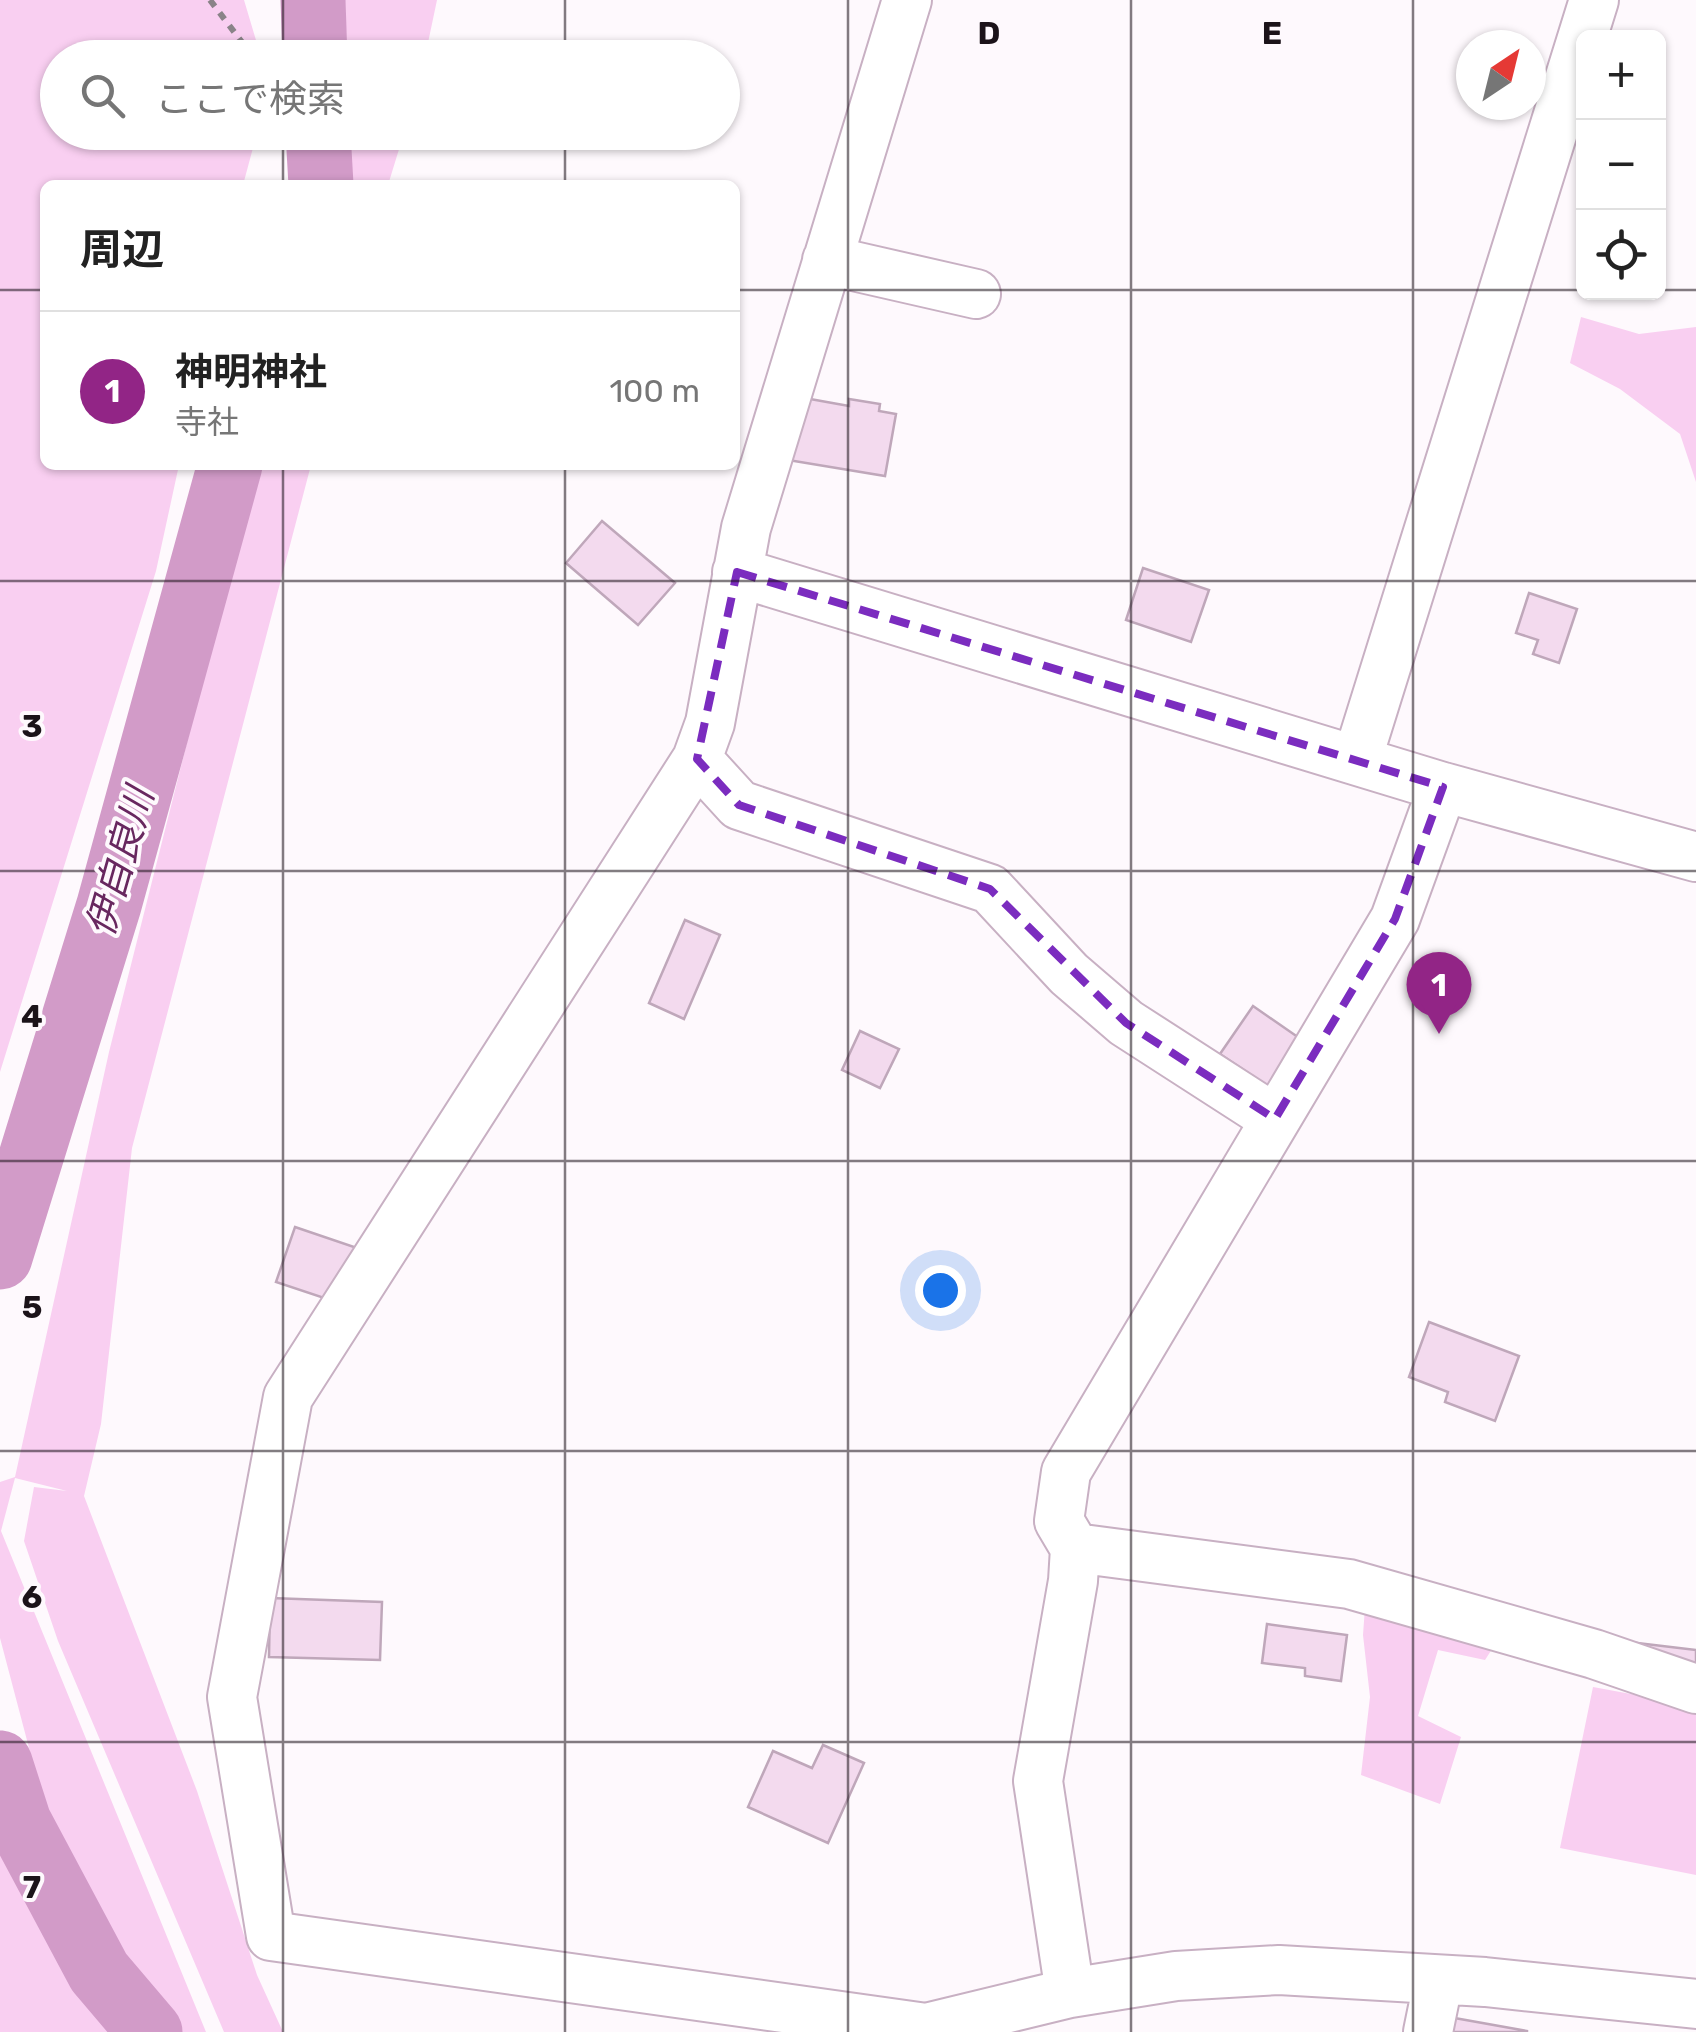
<!DOCTYPE html>
<html lang="ja">
<head>
<meta charset="utf-8">
<style>
	body { margin:0; font-family:Rubik,"Noto Sans JP",sans-serif; background:#f2f2f2; color:#222 }
	.controls { position:absolute; right:30px; top:30px; display:grid; overflow:hidden; border-radius:15px; box-shadow:0 2px 8px #0004 }
	.controls button { width:90px; height:90px; display:grid; place-items:center; padding:0; border:0; border-bottom:2px solid #e0e0e0; background:#fff; color:#222; font:50px sans-serif }
	.compass { position:absolute; left:1456px; top:30px; width:90px; height:90px; border-radius:50%; background:#fff; box-shadow:0 2px 8px #0004; rotate:35deg }
	.you { position:absolute; left:940px; top:1290px; width:35px; height:35px; margin:-25px; border:8px solid #fff; border-radius:50%; background:#1a73e8; box-shadow:0 0 0 15px #1a73e833 }
	.badge { display:grid; place-items:center; width:65px; height:65px; border-radius:50%; background:#922586; color:#fff; font-size:32px; font-weight:700 }
	.pin { position:absolute; translate:-50% -82px; filter:drop-shadow(0 2px 5px #0008) }
	.pin::after { content:''; position:absolute; top:52px; width:35px; height:30px; background:inherit; clip-path:polygon(0 0,100% 0,50% 100%) }
	.list { margin:0; padding:0; list-style:none }
	h2 { display:flex; justify-content:space-between; align-items:center; height:130px; margin:0; padding:0 40px; font-size:42px }
	h2 small { font-size:32px; font-weight:400; color:#767676 }
	.list li { display:grid; grid-template-columns:65px 1fr auto; gap:30px; align-items:center; box-sizing:border-box; height:160px; padding:0 40px; border-top:2px solid #e0e0e0 }
	.list b { display:block; font-size:38px; white-space:nowrap }
	.list p { margin:0; font-size:32px; white-space:nowrap; color:#767676 }
	.list em { font-size:32px; font-style:normal; color:#767676 }
	.icon { flex:none; width:55px; height:55px; fill:none; stroke:currentColor; stroke-width:2; stroke-linecap:round; stroke-linejoin:round }
	.map { position:relative; flex:none; width:1696px; height:2032px; overflow:hidden }
	.search { position:absolute; background:#fff; box-shadow:0 2px 8px #0004; left:40px; top:40px; width:700px; height:110px; display:flex; align-items:center; gap:25px; box-sizing:border-box; padding:0 35px; border-radius:55px; color:#767676; font-size:38px }
	.panel { position:absolute; background:#fff; box-shadow:0 2px 8px #0004; left:40px; top:180px; width:700px; height:290px; border-radius:15px }
	.map>svg:first-child { display:block }
	.green { fill:#f9cff1 }
	.lines { fill:none; stroke-linecap:round; stroke-linejoin:round }
	.river { stroke:#d29bc8; stroke-width:65 }
	.building { fill:#f3daee; stroke:#bfa7ba; stroke-width:2.5 }
	.minor-casing { stroke:#c8b0c3; stroke-width:52 }
	.path { stroke:#8a8388; stroke-width:6; stroke-dasharray:8 8; stroke-linecap:butt }
	.minor { stroke:#fff; stroke-width:48 }
	.marked { fill:none; stroke:#7b2cbf; stroke-width:8; stroke-dasharray:20 12; stroke-linejoin:round }
	.grid { fill:none; stroke:#1b1319; stroke-width:2.5; stroke-opacity:0.55 }
	.labels { text-anchor:middle; dominant-baseline:central; stroke-width:8; stroke-linejoin:round; paint-order:stroke }
	.water-label { font-size:38px; font-style:italic; fill:#68275f; stroke:#fef9fd }
	.grid-label { font-size:32px; text-anchor:middle; font-weight:bold; fill:#1b1319; stroke:#fef9fd; stroke-width:8; stroke-linejoin:round; paint-order:stroke }
</style>
</head>
<body>
<div class="map">
<svg width="1696" height="2032" viewBox="0 0 1696 2032">
	<rect width="100%" height="100%" fill="#fef9fd"/>
	<!-- green -->
	<path class="green" d="M0 0H244L261 57 58 58V132L257 133 243 185H45V465H179L156 571 0 1072Z
		M345 0H437L425 57H347Z
		M350 133H404L388 185H337Z
		M1581 317 1639 334 1696 327V482L1680 434 1620 389 1570 363Z
		M257 465H311L132 1148 101 1424 84 1496 197 1791 257 1975 283 2032H224L58 1641 24 1541 34 1487 67 1491 15 1478 1 1531 206 2032H180L67 1892 0 1638V1482L15 1477 109 1052Z
		M1365 1607 1496 1643 1485 1660 1438 1650 1418 1716 1461 1737 1440 1804 1361 1775 1370 1697 1363 1635Z
		M1593 1687 1696 1706V1875L1560 1848Z
		M0 1831 43 1928 122 2032H0Z"/>
	<g class="lines">
		<!-- river -->
		<path class="river" d="M313 0 315 58
			M318 132 321 185
			M0 1257 109 905 230 465
			M0 1763 19 1822 99 1972 150 2032"/>
	</g>
	<!-- building -->
	<path class="building" d="M799 397 849 406V399L880 404 879 411 896 414 885 476 788 460Z
		M602 521 675 583 638 625 566 563Z
		M1143 568 1209 590 1191 642 1126 620Z
		M1529 593 1577 609 1559 663 1533 654 1538 640 1516 633Z
		M685 920 720 935 684 1019 649 1003Z
		M1253 1006 1305 1042 1272 1089 1220 1054Z
		M860 1031 899 1049 880 1088 842 1070Z
		M295 1227 360 1249 342 1304 276 1282Z
		M1429 1322 1519 1356 1495 1421 1445 1402 1448 1392 1409 1377Z
		M270 1598 382 1602 380 1660 269 1657Z
		M1267 1624 1347 1635 1341 1681 1305 1676V1668L1262 1663Z
		M1629 1642 1696 1650V1668Z
		M823 1745 864 1763 828 1843 748 1807 773 1751 812 1768Z
		M1449 2017 1527 2031V2032H1446Z"/>
	<g class="lines">
		<!-- minor casing -->
		<g class="minor-casing">
			<path id="minor" d="M907 0 746 528 710 723 697 759 288 1397 232 1697 271 1936 926 2028 1070 1993 1176 1976 1279 1970 1485 1982 1696 2004
				M827 260 976 294
				M737 572 1443 787 1696 857
				M697 759 739 805 990 889 1069 974 1126 1023 1275 1119
				M1357 760 1594 0
				M1075 1548 1349 1584 1594 1654 1696 1689
				M1070 1993 1038 1781 1073 1581 1075 1548 1059 1521 1066 1472 1395 919 1443 787
				M1428 2032 1438 1983"/>
		</g>
		<!-- path -->
		<path class="path" d="M210 0 244 45 243 58
			M235 133V132"/>
		<!-- minor -->
		<use href="#minor" class="minor"/>
	</g>
	<!-- marked area -->
	<path class="marked" d="M737 572 1443 787 1395 919 1275 1119 1126 1023 990 889 739 805 697 759Z"/>
	<!-- grid -->
	<path class="grid" d="M283 0V58M565 0V58M848 0V2032M1131 0V2032M1413 0V2032M283 132V185M565 132V185M0 290H45M735 290H1584M1658 290H1696M283 465V2032M565 465V2032M0 581H1696M0 871H1696M0 1161H1696M0 1451H1696M0 1742H1696"/>
	<g class="labels">
		<!-- water labels -->
		<g class="water-label">
			<text transform="translate(120 862) rotate(-74)">伊自良川</text>
		</g>
	</g>
	<g class="grid-label">
		<text x="989" y="44">D</text>
		<text x="1272" y="44">E</text>
		<text x="32" y="737">3</text>
		<text x="32" y="1027">4</text>
		<text x="32" y="1318">5</text>
		<text x="32" y="1608">6</text>
		<text x="32" y="1898">7</text>
	</g>
</svg>
<div class="controls">
<button>+</button>
<button>−</button>
<button><svg class="icon" aria-label="locate" viewBox="0 0 24 24"><circle cx="12" cy="12" r="6"/><path d="M12 2v4M12 18v4M2 12h4M18 12h4"/></svg></button>
</div>
<svg class="compass" viewBox="-18 -18 36 36"><path d="M0-13l5 13h-10z" fill="#e53935"/><path d="M0 13l5-13h-10z" fill="#767676"/></svg>
<div class="you"></div>
<div class="pin badge" style="left:1439px;top:1034px">1</div>
<div class="search"><svg class="icon" aria-label="search" viewBox="0 0 24 24"><circle cx="10" cy="10" r="6"/><path d="M15 15l6 6"/></svg>ここで検索</div>
<section class="panel">
<h2>周辺<small></small></h2>
<ul class="list">
<li><span class="badge">1</span><div><b>神明神社</b><p>寺社</p></div><em>100 m</em></li>
</ul>
</section>
</div>
</body>
</html>
